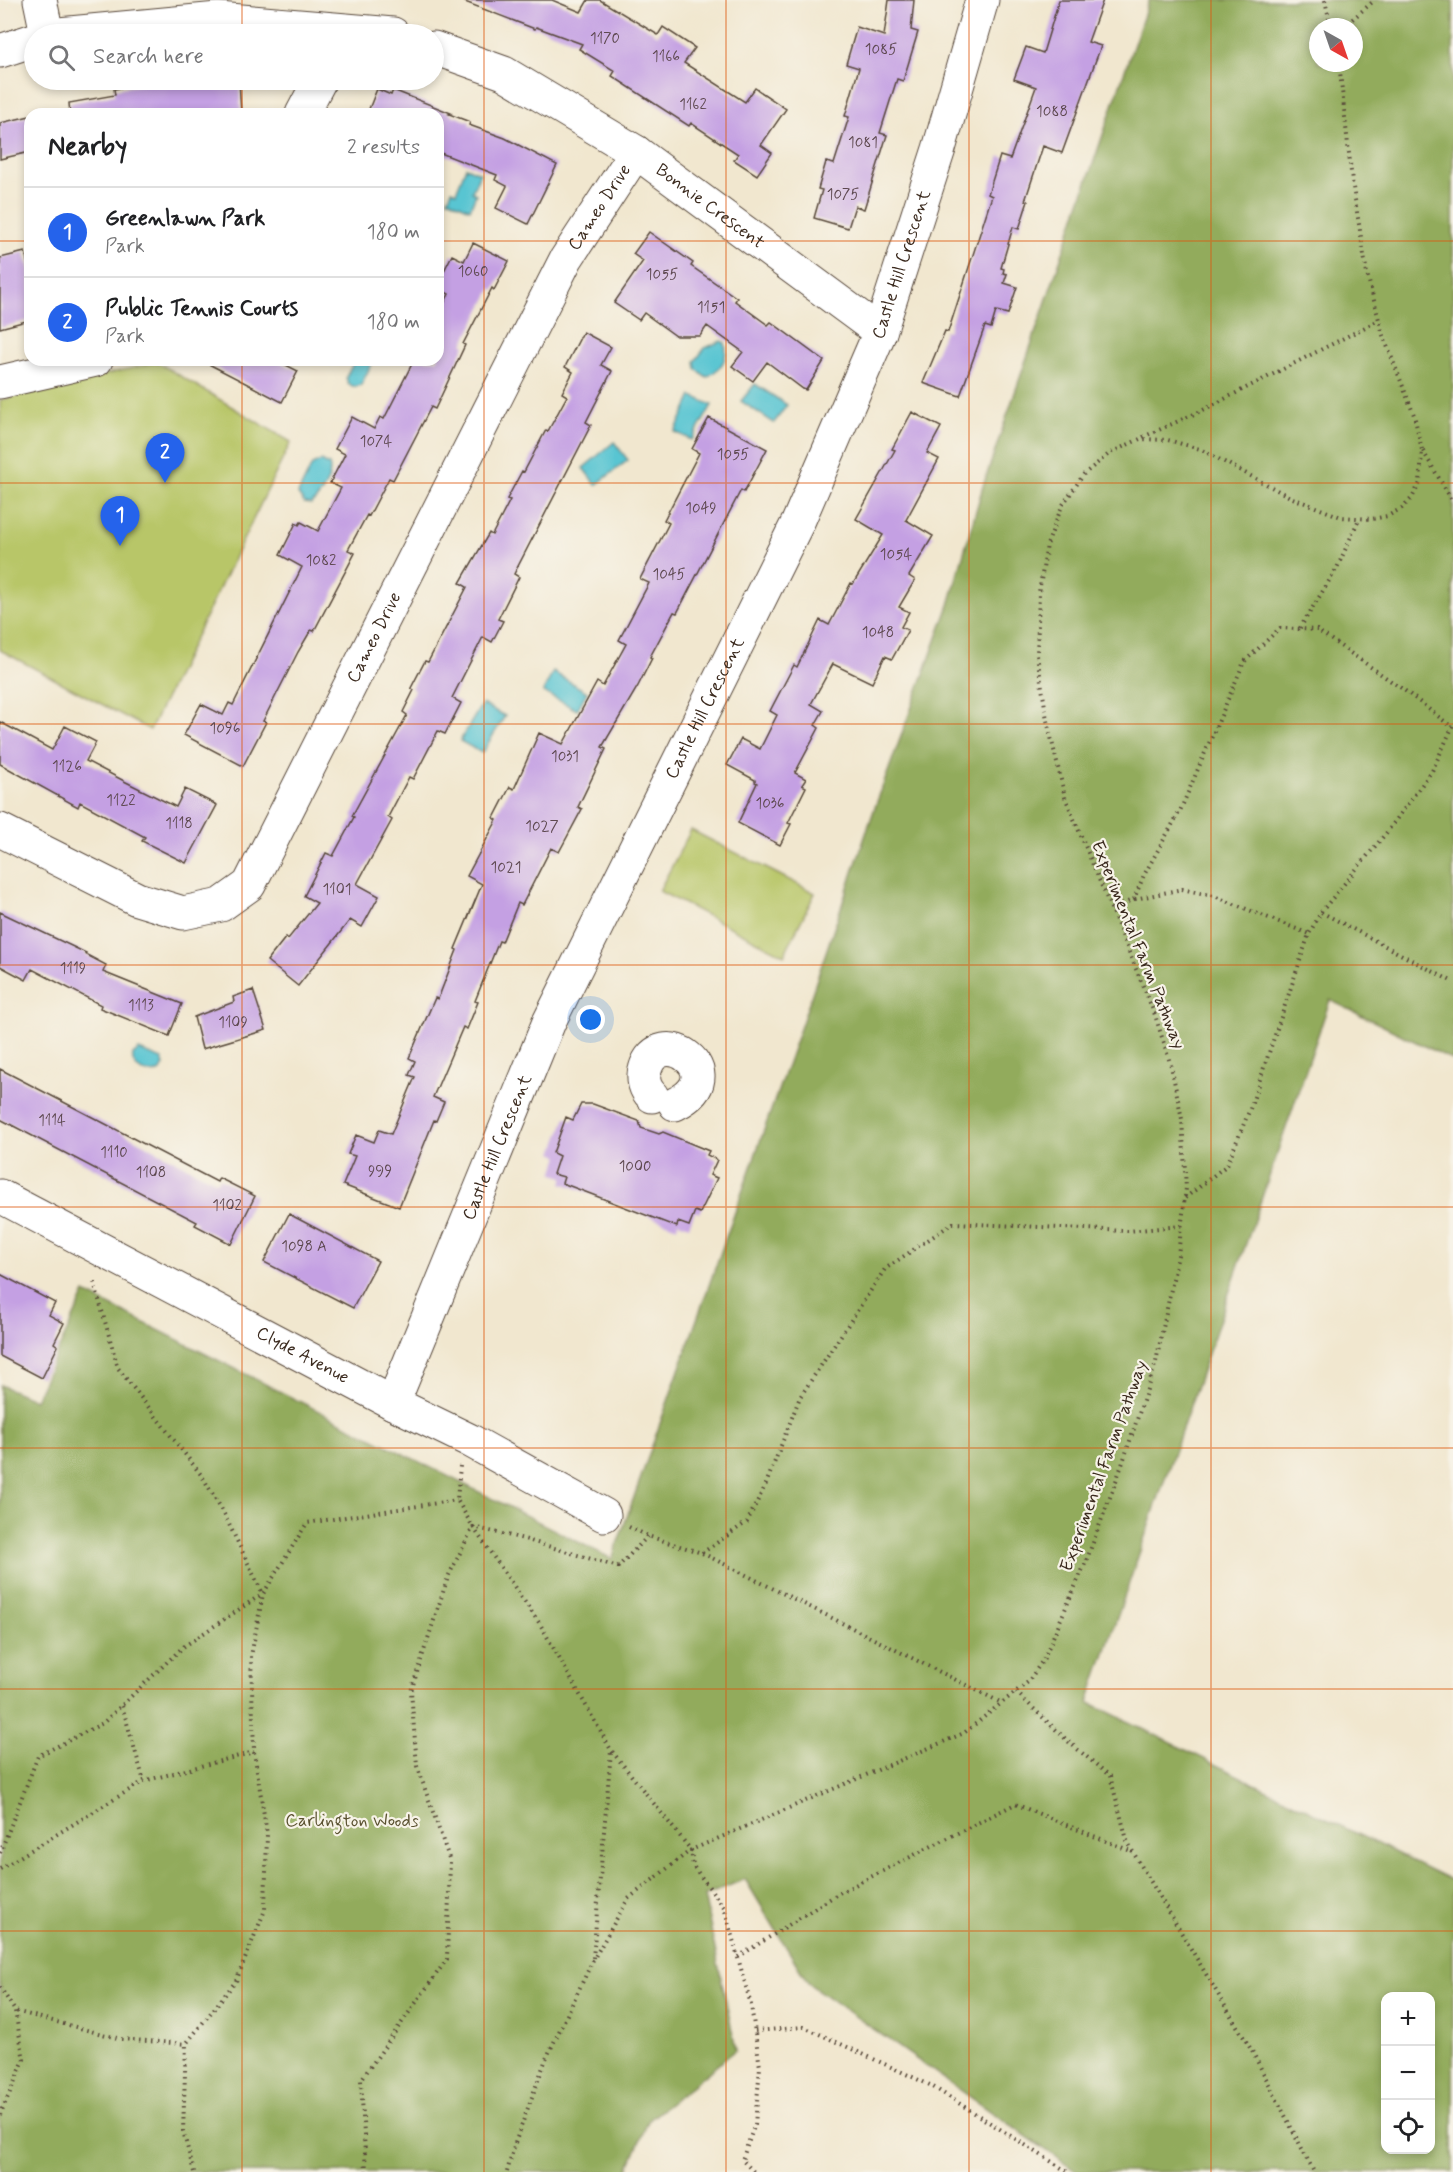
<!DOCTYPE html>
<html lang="en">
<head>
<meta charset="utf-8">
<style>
	body { margin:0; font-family:Mynerve,sans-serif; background:#f2f2f2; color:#202124 }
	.controls { position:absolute; right:18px; bottom:18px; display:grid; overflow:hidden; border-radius:12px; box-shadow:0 3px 9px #0003 }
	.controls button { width:54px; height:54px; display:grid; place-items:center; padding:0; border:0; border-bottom:2px solid #e0e0e0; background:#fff; color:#202124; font:30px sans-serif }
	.compass { position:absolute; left:1309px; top:18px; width:54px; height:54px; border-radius:50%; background:#fff; box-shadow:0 3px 9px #0003; rotate:140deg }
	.you { position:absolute; left:591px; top:1020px; width:21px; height:21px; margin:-15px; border:4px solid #fff; border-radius:50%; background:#1a73e8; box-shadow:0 0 0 9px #1a73e833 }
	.badge { display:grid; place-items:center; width:39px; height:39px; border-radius:50%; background:#2563eb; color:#fff; font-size:20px; font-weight:700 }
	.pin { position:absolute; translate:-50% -50px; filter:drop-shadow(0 2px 3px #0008) }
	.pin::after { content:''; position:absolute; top:32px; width:21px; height:18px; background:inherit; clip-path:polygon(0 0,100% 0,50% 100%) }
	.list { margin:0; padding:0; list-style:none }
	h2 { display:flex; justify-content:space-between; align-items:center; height:78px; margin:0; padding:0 24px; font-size:26px }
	h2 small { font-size:20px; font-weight:400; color:#757577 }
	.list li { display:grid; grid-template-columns:39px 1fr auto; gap:18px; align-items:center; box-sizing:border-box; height:90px; padding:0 24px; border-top:2px solid #e0e0e0 }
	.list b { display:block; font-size:22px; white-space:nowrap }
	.list p { margin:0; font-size:20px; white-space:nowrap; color:#757577 }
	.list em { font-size:20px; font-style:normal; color:#757577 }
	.icon { flex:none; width:33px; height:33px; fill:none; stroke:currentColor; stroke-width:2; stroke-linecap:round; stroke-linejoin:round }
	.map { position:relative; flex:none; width:1453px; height:2172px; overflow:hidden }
	.search { position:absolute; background:#fff; box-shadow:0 3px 9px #0003; left:24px; top:24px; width:420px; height:66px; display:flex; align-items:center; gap:15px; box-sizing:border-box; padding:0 21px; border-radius:33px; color:#757577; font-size:22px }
	.panel { position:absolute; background:#fff; box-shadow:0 3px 9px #0003; left:24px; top:108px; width:420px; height:258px; border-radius:18px }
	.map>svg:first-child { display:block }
	.green { fill:#b8c668; stroke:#7a7843; stroke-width:1.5 }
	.forest { fill:#92ab5c; stroke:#666a3d; stroke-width:1.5; fill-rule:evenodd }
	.water { fill:#59c5d2; stroke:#4a7878; stroke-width:1.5 }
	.building { fill:#c4a0e3 }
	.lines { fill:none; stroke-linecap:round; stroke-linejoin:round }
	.minor-casing { stroke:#564639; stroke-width:35 }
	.path { stroke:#564639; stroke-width:4; stroke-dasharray:1.5 4.5; stroke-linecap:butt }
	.minor { stroke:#fff; stroke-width:33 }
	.grid { fill:none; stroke:#df570d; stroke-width:1.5; stroke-opacity:0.55 }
	.labels { text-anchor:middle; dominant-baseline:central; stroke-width:4.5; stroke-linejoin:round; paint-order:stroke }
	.number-label { font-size:15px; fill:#5d484f }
	.street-label { font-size:18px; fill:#3b2a1e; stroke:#f7f3e8 }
	.park-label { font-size:18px; fill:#5a5130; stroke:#f7f3e8 }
</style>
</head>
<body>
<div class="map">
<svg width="1453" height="2172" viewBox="0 0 1453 2172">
	<rect width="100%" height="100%" fill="#f7f3e8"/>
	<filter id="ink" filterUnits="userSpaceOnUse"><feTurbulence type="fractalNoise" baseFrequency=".0167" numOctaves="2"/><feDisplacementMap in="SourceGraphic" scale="12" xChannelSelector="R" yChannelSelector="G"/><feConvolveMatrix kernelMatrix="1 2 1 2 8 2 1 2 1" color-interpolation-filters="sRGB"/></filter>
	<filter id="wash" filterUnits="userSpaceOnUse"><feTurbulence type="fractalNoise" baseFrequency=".008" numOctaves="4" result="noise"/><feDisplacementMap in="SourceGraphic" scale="24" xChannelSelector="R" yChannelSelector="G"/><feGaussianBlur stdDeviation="1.35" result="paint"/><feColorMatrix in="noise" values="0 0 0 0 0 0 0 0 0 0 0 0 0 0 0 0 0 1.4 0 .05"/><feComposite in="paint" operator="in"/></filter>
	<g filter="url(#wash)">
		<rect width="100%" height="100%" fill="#f1e7cf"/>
		<!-- green -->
		<path class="green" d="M157 362 291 442 150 730 0 650V400Z
			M691 830 815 893 784 955 659 891Z"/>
		<!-- forest -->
		<path class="forest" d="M1149 0H1453V1060L1330 1000 1088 1702 1453 1881V2172H1077L808 1983 745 1879 704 1896 736 2050 648 2121 627 2172H0V1385L35 1400 85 1293 612 1559 802 1023 874 810 949 605 983 486ZM1318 27H1354V63H1318ZM1386 1996H1430V2150H1386Z"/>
		<!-- water -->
		<path class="water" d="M466 167 480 173 472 192 476 194 470 209 448 199 452 190 456 192Z
			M721 341 725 343C728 360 722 368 707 377L696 369 695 361 705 348Z
			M355 360 373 361 361 385 355 387 348 384 346 377Z
			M755 384 787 405 774 423 741 401Z
			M692 396 712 405 692 440 675 432Z
			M614 442 628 460 596 485 583 468Z
			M321 461 329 465C333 476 321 497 311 504L304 503 298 494 312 465Z
			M553 672 587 692 577 710 543 692Z
			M482 704 505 716 482 753 460 741Z
			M139 1050 162 1059 164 1065 161 1071C149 1076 130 1069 133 1055Z"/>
		<g id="blocks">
			<!-- building -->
			<path class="building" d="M465 0H552L581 12 588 0H600L658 35 663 27 695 48 684 63 745 102 755 88 786 109 761 145 772 153 757 175 734 160 738 154 691 123 689 126 612 76 615 71 579 49 582 44 536 27 535 29 465 2Z
				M889 0H914L911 30 918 32 903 81 897 79 880 133 887 135 864 209 855 206 848 228 814 218 822 190 818 189 826 162 834 164 849 117 845 116 859 68 846 64 857 27 884 36Z
				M1059 0H1103L1088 42 1101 46 1062 153 1043 146 1025 201H1028L1019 229 1013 227 1001 268 1004 269 1003 273 1007 274 1004 283 1017 287 1008 314 996 311 991 328 985 326 960 396 923 383 945 331 948 332 992 196 988 194 1000 156 1010 159 1036 87 1014 79 1026 47 1043 53Z
				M171 80H239L241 114H70L69 103 115 95 114 89Z
				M377 89 391 95 393 90 451 113 449 114 470 122 469 125 505 138 557 165 528 224 496 208 507 186 495 180 497 175 438 152V114H367Z
				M30 116V152L0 159V123Z
				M649 232 693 263 691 266 737 298 735 301 768 325 771 322 824 361 806 390 803 389 767 362 753 381 732 366 743 352 707 326 700 336H676L644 313 639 320 614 303 643 261 633 254Z
				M473 243 509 261 494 290 492 288 463 344 465 345 435 409 431 407 393 480 389 478 369 516 367 515 348 550 355 553 314 631 311 630 298 652 263 721 266 722 243 766 184 735 201 704 223 715 229 703 233 705 302 567 280 555 296 523 299 525 301 522 318 531 341 488 330 483 345 454 335 449 352 417 374 429 380 417 384 419 414 360H438V315L449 294 438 288V283L452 255 464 261Z
				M25 252 30 273V320L0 328V258Z
				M583 332 611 347 601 365 612 371 586 422 591 425 514 574 519 577 498 619 503 621 492 642 483 637 452 698 461 703 445 734 438 731 413 779 409 777 388 817 392 820 357 884 379 896 362 927 350 920 298 986 267 961 286 937 288 939 317 903 304 896 326 853 333 856 354 817 352 816 407 715 403 712 414 690 411 688 425 661 428 662 467 587 460 583 489 533 492 535 510 500 507 499 522 471 524 472 546 430 548 431 567 396 562 393 573 372 565 367Z
				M201 360H276L298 371 282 402Z
				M912 412 941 427 927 453 939 459 906 520 933 536 909 576 915 580 899 607 909 612 901 627 908 630 892 659 885 656 872 683 833 664 811 704 823 711 815 725 819 728 795 773 806 779 802 785 806 787 788 823 791 824 780 845 738 823 757 783 755 782V780L727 765 741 739 760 749 777 715 770 711 794 665 797 667 820 620 829 625 851 583 853 584 883 535 856 519 895 450 892 449Z
				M709 418 767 449 744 492 741 490 677 613 674 612 650 657 652 658 638 686 602 747 606 749 578 807 582 809 559 852 551 848 522 905 518 903 502 942 499 941 475 1001 478 1002 467 1029 463 1027 433 1097 444 1102 436 1121 434 1120 399 1207 343 1185 355 1156 348 1154 356 1135 374 1142 379 1130 391 1134 415 1077 409 1075 415 1061 409 1058 435 998 438 999 457 950 455 949 482 884 467 876 497 820 494 818 510 787 514 789 539 733 563 744 597 682 603 686 626 644 619 640 649 583 640 579 669 523 664 520 699 453 692 449Z
				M0 722 52 750 65 726 96 742 86 761 126 782 176 807 185 789 217 805 186 863 142 841 145 837 80 802 78 807 0 764Z
				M0 912 86 953 85 954 106 965 103 972 182 1004 169 1036 100 1008 101 1005 32 969 26 980 0 966Z
				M253 990 266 1030 202 1049 194 1017 234 1002 233 997Z
				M0 1069 217 1182 219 1178 255 1196 231 1244 195 1225 197 1222 0 1119Z
				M581 1104H593L639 1121 641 1128 659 1134 663 1132 709 1151 707 1155 717 1160 710 1175 717 1178 700 1213 695 1211 689 1226 678 1222 677 1227 562 1183 564 1177 553 1174 559 1156 553 1153 566 1117 573 1120Z
				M289 1214 378 1261 353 1308 264 1262Z
				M0 1274 55 1303 49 1315 64 1323 54 1343 58 1346 42 1378 0 1356Z"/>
		</g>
	</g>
	<g filter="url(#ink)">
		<use href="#blocks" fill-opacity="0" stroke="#564639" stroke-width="1.5"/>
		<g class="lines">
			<!-- minor casing -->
			<g class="minor-casing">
				<g id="minor">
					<path d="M40 0 47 34"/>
					<path d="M59 34 218 19 393 34"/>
					<path id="s1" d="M434 48 504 73 636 152 880 332"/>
					<path d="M0 51 34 40"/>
					<path d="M302 114 320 80"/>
					<path d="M0 382 96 360"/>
					<path id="s2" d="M0 830 137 899 183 913 221 905 249 885 566 259 636 152"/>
					<path d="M652 1096C645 1089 642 1079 645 1070 658 1020 736 1074 675 1104"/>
					<path id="s3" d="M0 1196 393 1403 469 1440 604 1515"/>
					<path id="s4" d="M393 1403 549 1022 798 522 880 332 939 149 982 0"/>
				</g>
			</g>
			<!-- path -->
			<path class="path" d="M1325 0 1331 27
				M1343 27 1375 0
				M1143 437 1203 410 1379 320
				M1423 451 1453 502
				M1300 628 1337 568 1359 519
				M1135 899 1182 889 1214 896 1309 934
				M1111 909 1134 899 1144 875 1180 811 1244 662 1280 628 1317 630 1404 690 1452 727
				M1321 912 1387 832 1432 771 1453 726
				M1185 1198 1227 1165 1250 1109 1309 934 1321 912 1453 982
				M94 1282 118 1368 202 1476 221 1508 263 1594 307 1523 457 1500
				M460 1466 457 1500 473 1527 540 1624 611 1750 691 1850 693 1866 724 1907 751 2005 760 2067 755 2124 742 2160 754 2172
				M629 1527 648 1536 702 1553 1002 1703
				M702 1553 747 1522 766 1484 800 1397 885 1269 953 1223 1128 1231 1181 1226
				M1016 1692 1070 1743 1110 1776 1127 1840 1133 1852 1252 2051 1314 2172
				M122 1706 144 1781
				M0 1853 38 1756 103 1723 183 1647 262 1594
				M0 1869 144 1781 254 1752
				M738 1957 839 1893 1015 1804 1133 1852
				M593 1958 611 1751
				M0 1987 15 2011 121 2039 186 2044
				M755 2031 804 2027 930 2085 1068 2172
				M0 2115 24 2060 15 2011
				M194 2172 183 2131 186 2044 236 1981 265 1910 267 1834 254 1752 251 1656 263 1594
				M366 2172 361 2080 447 1959 450 1861 417 1766 411 1691 448 1577 473 1527 524 1539 618 1567 648 1536
				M507 2172 515 2143 546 2059 593 1960 628 1899 691 1850 964 1733 1028 1682 1043 1660 1085 1564 1122 1465 1156 1362 1178 1255 1186 1188 1182 1119 1171 1066 1155 1015 1065 797 1047 720 1037 655 1039 592 1047 545 1062 506 1084 474 1110 453 1140 439 1168 440 1200 449 1290 497 1341 517 1372 519 1388 516 1402 508 1412 498 1420 483 1422 450 1414 415 1383 335 1367 274 1352 181 1339 63"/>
			<!-- minor -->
			<use href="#minor" class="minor"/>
		</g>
	</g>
	<!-- grid -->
	<path class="grid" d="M242 0V34M484 0V2172M726 0V2172M969 0V2172M1211 0V2172M242 80V114M0 241H30M438 241H1453M242 360V2172M0 483H1453M0 724H1453M0 965H1453M0 1207H1453M0 1448H1453M0 1689H1453M0 1931H1453"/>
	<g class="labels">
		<!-- number labels -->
		<g class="number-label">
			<text x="605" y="39">1170</text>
			<text x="881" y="50">1085</text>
			<text x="666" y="57">1166</text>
			<text x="693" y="105">1162</text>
			<text x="1052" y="112">1088</text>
			<text x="863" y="143">1081</text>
			<text x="843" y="195">1075</text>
			<text x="473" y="272">1060</text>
			<text x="662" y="275">1055</text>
			<text x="711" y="308">1151</text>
			<text x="376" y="442">1074</text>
			<text x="733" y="455">1055</text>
			<text x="701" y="509">1049</text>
			<text x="896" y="555">1054</text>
			<text x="321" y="561">1082</text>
			<text x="669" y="575">1045</text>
			<text x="878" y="633">1048</text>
			<text x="225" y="729">1096</text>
			<text x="565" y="757">1031</text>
			<text x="67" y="767">1126</text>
			<text x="121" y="801">1122</text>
			<text x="770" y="804">1036</text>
			<text x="179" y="824">1118</text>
			<text x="542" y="827">1027</text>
			<text x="506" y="868">1021</text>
			<text x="337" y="890">1101</text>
			<text x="73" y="969">1119</text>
			<text x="141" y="1006">1113</text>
			<text x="233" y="1023">1109</text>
			<text x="52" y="1121">1114</text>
			<text x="114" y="1153">1110</text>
			<text x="635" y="1167">1000</text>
			<text x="380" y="1172">999</text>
			<text x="151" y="1173">1108</text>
			<text x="227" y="1206">1102</text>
			<text x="304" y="1247">1098 A</text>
		</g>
		<!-- street labels -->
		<g class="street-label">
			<text stroke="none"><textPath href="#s1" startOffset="320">Bonnie Crescent</textPath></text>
			<text stroke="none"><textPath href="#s2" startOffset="1038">Cameo Drive</textPath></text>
			<text stroke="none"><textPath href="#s4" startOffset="1248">Castle Hill Crescent</textPath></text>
			<text stroke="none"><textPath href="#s2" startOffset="552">Cameo Drive</textPath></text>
			<text stroke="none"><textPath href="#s4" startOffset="762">Castle Hill Crescent</textPath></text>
			<text transform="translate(1138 945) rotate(68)">Experimental Farm Pathway</text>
			<text stroke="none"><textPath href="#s4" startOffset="276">Castle Hill Crescent</textPath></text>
			<text stroke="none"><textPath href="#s3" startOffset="342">Clyde Avenue</textPath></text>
			<text transform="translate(1104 1466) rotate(-70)">Experimental Farm Pathway</text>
		</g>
		<!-- park labels -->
		<g class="park-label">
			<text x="352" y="1821">Carlington Woods</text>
		</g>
	</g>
</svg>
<div class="controls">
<button>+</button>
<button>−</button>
<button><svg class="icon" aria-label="locate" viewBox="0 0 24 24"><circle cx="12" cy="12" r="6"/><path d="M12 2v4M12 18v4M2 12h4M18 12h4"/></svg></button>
</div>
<svg class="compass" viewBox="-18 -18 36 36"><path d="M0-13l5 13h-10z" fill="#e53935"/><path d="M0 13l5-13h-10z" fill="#757577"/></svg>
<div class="you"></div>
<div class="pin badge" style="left:120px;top:546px">1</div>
<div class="pin badge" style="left:165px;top:483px">2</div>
<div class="search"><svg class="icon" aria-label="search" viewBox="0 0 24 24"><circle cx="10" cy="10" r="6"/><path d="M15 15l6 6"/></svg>Search here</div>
<section class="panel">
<h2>Nearby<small>2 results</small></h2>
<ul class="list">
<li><span class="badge">1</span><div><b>Greenlawn Park</b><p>Park</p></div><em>180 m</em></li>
<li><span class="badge">2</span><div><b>Public Tennis Courts</b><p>Park</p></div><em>180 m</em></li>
</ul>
</section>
</div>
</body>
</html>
